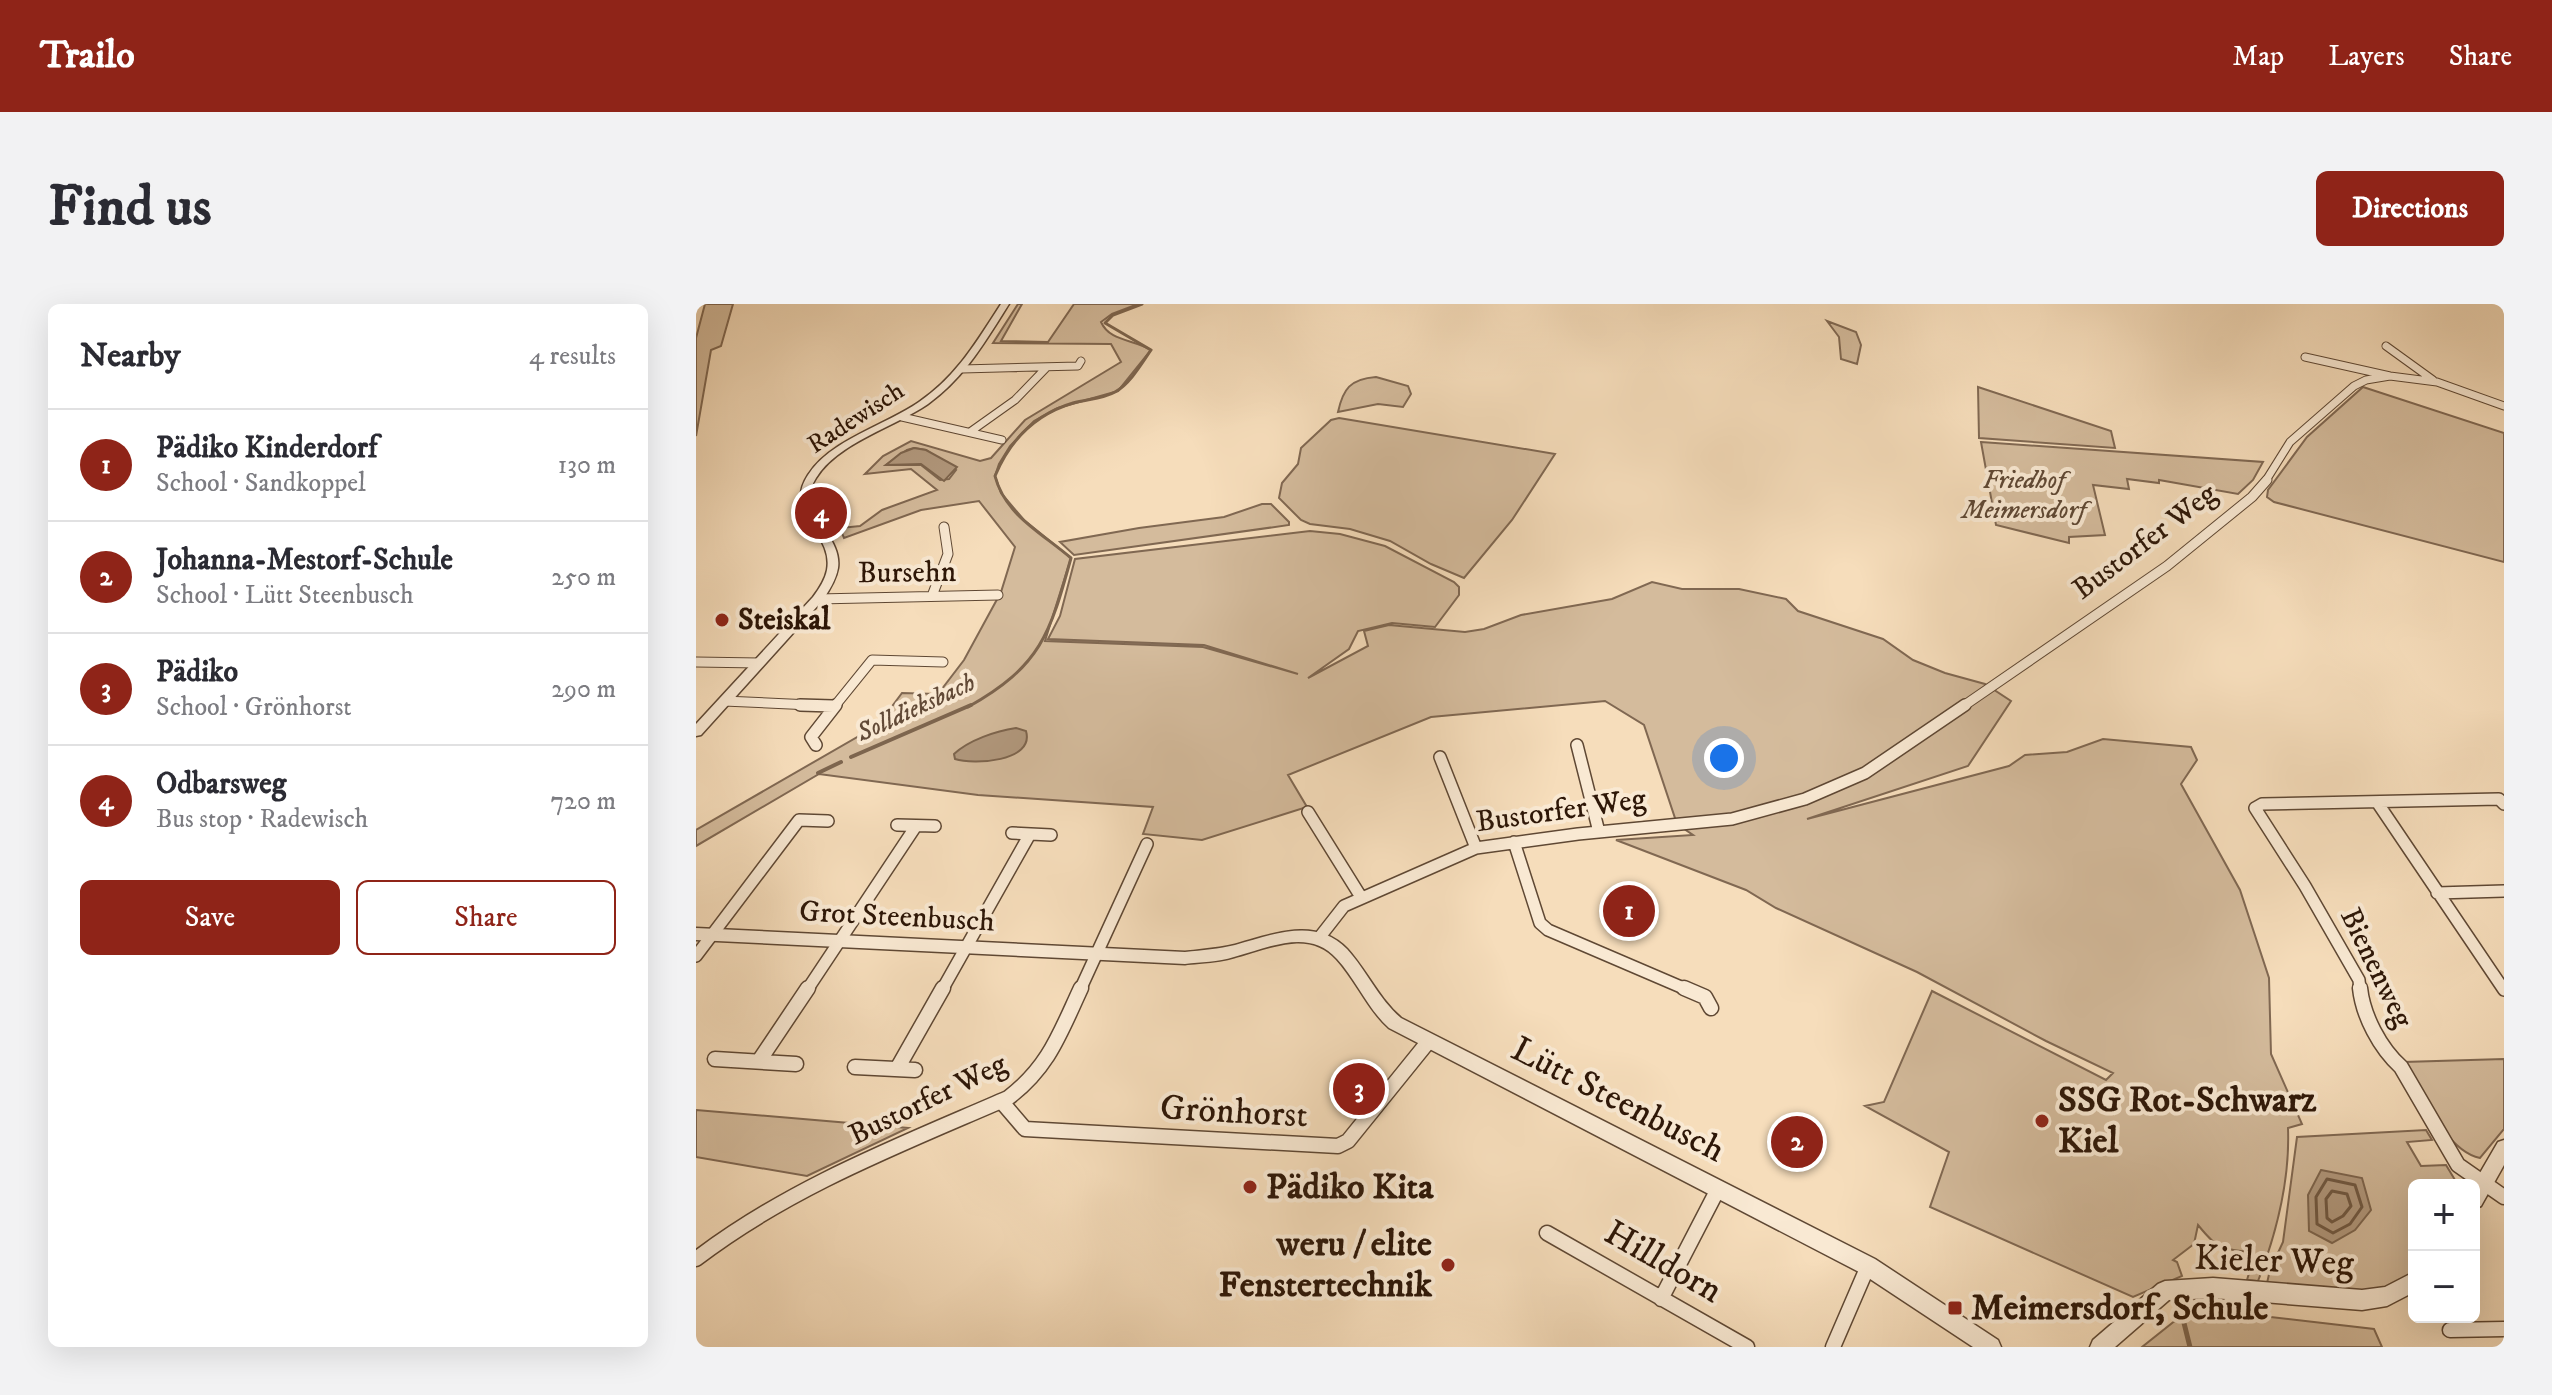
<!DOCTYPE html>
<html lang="en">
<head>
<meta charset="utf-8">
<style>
	body { margin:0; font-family:"IM FELL DW Pica",serif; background:#f2f2f3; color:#2b2b33 }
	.controls { position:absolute; right:24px; bottom:24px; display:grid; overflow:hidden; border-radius:12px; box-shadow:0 8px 32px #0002 }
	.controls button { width:72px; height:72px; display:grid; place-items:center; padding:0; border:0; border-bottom:2px solid #e1e1e2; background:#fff; color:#2b2b33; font:40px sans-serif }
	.you { position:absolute; left:1028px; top:454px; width:28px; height:28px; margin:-20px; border:6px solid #fff; border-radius:50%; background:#1a73e8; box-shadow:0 0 0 12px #1a73e833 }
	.badge { display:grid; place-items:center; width:52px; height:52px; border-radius:50%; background:#8f2418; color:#fff; font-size:26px; font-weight:700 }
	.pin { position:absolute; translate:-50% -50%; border:4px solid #fff; box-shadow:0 2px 8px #0006 }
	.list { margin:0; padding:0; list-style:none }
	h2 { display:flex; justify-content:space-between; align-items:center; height:104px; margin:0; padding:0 32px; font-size:34px }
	h2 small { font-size:26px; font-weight:400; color:#7c7c81 }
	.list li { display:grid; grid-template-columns:52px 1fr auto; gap:24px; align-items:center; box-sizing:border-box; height:112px; padding:0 32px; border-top:2px solid #e1e1e2 }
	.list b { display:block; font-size:30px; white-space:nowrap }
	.list p { margin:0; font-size:26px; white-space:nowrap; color:#7c7c81 }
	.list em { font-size:26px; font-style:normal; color:#7c7c81 }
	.actions { display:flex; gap:16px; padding:24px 32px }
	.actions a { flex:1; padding:18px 0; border:2px solid #8f2418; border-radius:12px; text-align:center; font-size:28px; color:#8f2418 }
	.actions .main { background:#8f2418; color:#fff }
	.map { position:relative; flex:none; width:1808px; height:1043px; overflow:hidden; border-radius:12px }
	header { display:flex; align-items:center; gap:48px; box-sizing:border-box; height:112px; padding:0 40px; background:#8f2418; color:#fff }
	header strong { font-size:38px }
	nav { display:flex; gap:44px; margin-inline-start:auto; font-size:28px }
	.intro { display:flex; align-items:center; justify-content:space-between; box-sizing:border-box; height:192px; padding:0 48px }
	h1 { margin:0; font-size:56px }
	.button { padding:20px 36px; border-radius:12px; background:#8f2418; color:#fff; font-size:28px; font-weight:700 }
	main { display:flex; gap:48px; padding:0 48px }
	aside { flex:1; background:#fff; border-radius:12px; box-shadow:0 8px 32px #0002 }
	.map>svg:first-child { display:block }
	.green { fill:#d4bb9c; stroke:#806852; stroke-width:2; fill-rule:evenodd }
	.water { fill:#b2997e; stroke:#7d654e; stroke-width:2 }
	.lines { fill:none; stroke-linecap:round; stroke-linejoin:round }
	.shore { stroke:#705842; stroke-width:3 }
	.stream-far2 { stroke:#7d654e; stroke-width:3 }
	.stream-far1 { stroke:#7d654e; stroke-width:4 }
	.stream { stroke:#7d654e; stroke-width:5 }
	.minor-far3-casing { stroke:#5f4834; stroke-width:9 }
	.minor-far2-casing { stroke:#5f4834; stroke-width:11 }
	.minor-far1-casing { stroke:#5f4834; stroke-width:14 }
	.minor-casing { stroke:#5f4834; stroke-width:17 }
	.tertiary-casing { stroke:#5f4834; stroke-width:3 }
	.minor-far3 { stroke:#f9e9d3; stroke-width:7 }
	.minor-far2 { stroke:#f9e9d3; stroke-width:9 }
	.minor-far1 { stroke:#f9e9d3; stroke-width:11 }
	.minor { stroke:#f9e9d3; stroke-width:14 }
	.tertiary { fill:#f9e9d3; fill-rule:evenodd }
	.poi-dot { fill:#8f2418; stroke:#f9e9d3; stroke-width:3 }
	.labels { text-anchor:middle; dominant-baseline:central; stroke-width:8; stroke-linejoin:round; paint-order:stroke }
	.far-street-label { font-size:26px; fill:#2d1607; stroke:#f9e9d3 }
	.far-park-label { font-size:26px; font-style:italic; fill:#5f4834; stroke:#f9e9d3 }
	.far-water-label { font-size:26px; font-style:italic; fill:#624a37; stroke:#f9e9d3 }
	.street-label { font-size:30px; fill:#2d1607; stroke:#f9e9d3 }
	.poi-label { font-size:30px; font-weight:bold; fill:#2d1607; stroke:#f9e9d3; text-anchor:start }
	.near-street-label { font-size:36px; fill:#2d1607; stroke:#f9e9d3 }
	.near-poi-label { font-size:36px; font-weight:bold; fill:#2d1607; stroke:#f9e9d3; text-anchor:start }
</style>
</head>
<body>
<header>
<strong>Trailo</strong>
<nav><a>Map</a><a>Layers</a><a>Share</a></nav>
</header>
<div class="intro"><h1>Find us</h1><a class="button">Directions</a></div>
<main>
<aside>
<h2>Nearby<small>4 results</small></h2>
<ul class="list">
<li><span class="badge">1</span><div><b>Pädiko Kinderdorf</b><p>School · Sandkoppel</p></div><em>130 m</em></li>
<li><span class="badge">2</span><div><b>Johanna-Mestorf-Schule</b><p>School · Lütt Steenbusch</p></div><em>250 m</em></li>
<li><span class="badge">3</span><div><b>Pädiko</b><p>School · Grönhorst</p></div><em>290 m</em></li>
<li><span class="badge">4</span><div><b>Odbarsweg</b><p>Bus stop · Radewisch</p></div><em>720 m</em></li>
</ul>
<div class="actions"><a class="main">Save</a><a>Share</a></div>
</aside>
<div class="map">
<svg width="1808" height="1043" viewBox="0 0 1808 1043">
	<rect width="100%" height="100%" fill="#f6ddbb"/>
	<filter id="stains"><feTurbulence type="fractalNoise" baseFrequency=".0025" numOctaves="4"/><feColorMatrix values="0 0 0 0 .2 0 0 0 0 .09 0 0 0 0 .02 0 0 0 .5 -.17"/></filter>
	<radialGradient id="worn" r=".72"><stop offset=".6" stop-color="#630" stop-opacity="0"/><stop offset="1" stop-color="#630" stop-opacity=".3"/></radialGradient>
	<!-- green -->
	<path class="green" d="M9 0H37L25 42 15 46 0 132V34Z
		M322 0H326L305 37 352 38 378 0H442L416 10 405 18C414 38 438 35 455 46L422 87 362 104 338 117 314 142 303 160 299 172 305 189 328 216 375 254 349 337 507 343 602 370 508 341 352 335 364 312 379 255 614 227 644 230 689 242 758 278 763 283V291L739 323 696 319 662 327 653 345 612 374 672 342 668 327 693 321 769 328 788 325 825 311 916 295 956 278 986 285H1043L1090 295 1102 307 1187 335 1217 356 1249 369 1289 380 1315 397 1272 462 1111 515 1313 462 1329 451 1371 448 1407 435 1495 443 1501 456 1485 480 1544 586 1573 674 1575 750 1606 820 1592 824C1594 877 1581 928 1562 977L1551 976 1558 952C1549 945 1544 948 1533 945 1519 942 1511 932 1502 921L1498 940 1477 956 1481 958 1486 972 1437 993 1234 903 1253 848 1169 802 1188 798 1236 687 1410 776 1417 769 1350 737 1221 668 1080 604 1050 586 920 536 997 531 981 520 948 421 909 397 735 413 592 471 611 503 506 536 447 530 457 503 282 491 123 470 0 542V526L182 421 206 389 242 390 268 356 305 288 319 243 283 197 225 206 148 234 144 224 164 222 186 206 241 186 215 165 169 170 187 152 215 137 284 157 295 154 329 116 425 58 415 40 297 39ZM218 144 230 146 260 166 253 175 244 176 225 161H190L211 146Z
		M1131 17 1160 28 1165 41 1161 60 1145 55 1143 33Z
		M680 73 712 82 715 90 707 103 682 100 642 108C647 85 654 75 680 73Z
		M1282 83 1415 127 1419 144 1283 134Z
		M1667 83 1808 129V258L1578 198 1571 193 1572 186 1611 133Z
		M643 114 859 150 816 216 768 274 735 260 694 237 654 225 614 220 605 216 583 194 586 179 602 160 605 144 635 116Z
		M1285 138 1567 158 1557 176 1542 190 1463 176V179L1431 175 1433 185 1397 181 1409 231 1373 233V239L1300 221Z
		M566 200H575L593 218V221L378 251 364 238 443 224 528 213Z
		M1808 755V825L1784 854C1749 847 1725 787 1708 758Z
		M0 806 212 824 111 872 0 853Z
		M1730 826 1736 836 1711 838 1725 862 1750 861 1762 881H1718L1717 968 1695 983 1667 989 1571 979 1574 966 1587 938 1601 833Z
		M1522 1007 1678 1025 1686 1043H1446L1490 1008Z"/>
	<!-- water -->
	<path class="water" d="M218 144 230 146 261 163 248 177 225 160 190 161 205 149Z
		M320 424 330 427C339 458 277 461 259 455L258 450C273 436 300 427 320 424Z
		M1625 866 1666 874 1675 906 1659 926 1636 939 1613 927 1612 891Z"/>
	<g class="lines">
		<!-- shore -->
		<path class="shore" d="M1631 875 1659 881 1666 903 1654 920 1637 929 1621 920 1620 893Z
			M1636 887 1651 890 1655 902 1647 912 1636 918 1631 914 1630 895Z"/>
		<!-- stream-far2 -->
		<path class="stream-far2" d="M272 403C345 362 354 330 375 254 346 229 309 211 299 172 314 136 340 110 377 99 391 95 407 95 419 88 434 80 446 59 455 46L409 19 417 11 446 0"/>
		<!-- stream-far1 -->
		<path class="stream-far1" d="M155 453 275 401
			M122 469 145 458"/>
		<!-- stream -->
		<path class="stream" d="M1488 1019 1494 1043"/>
		<!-- minor-far3 casing -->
		<g class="minor-far3-casing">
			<path id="minor-far3" d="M1690 42 1737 76
				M1609 53 1694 72 1741 78 1808 102
				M266 65 382 62 385 57
				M206 113 306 136
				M274 128 319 96 350 64
				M1569 178 1594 138 1658 82 1670 76 1694 72"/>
		</g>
		<!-- minor-far2 casing -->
		<g class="minor-far2-casing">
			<path id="minor-far2" d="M236 292 252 250 248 223
				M122 295 302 291
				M0 358 63 359
				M28 397 137 402
				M138 403 176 356 247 358
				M1266 403 1471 262 1556 193 1571 176"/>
		</g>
		<!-- minor-far1 casing -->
		<g class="minor-far1-casing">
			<path id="minor-far1" d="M104 401 137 402
				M120 441 115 433 140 401
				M881 441 903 528
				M744 453 780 544
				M1681 498 1808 686
				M612 508 665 593
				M201 521 239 522
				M316 529 355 531
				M818 538 844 619 852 626 992 686
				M1741 589 1808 587
				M623 634 648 602 780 544 882 530 1036 515 1109 495 1169 469 1269 401
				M0 652 103 516 132 517
				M111 686 220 522
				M246 686 334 530
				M384 686 451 540
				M1664 686 1663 676 1609 582 1559 504 1566 500 1803 495 1808 500"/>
		</g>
		<!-- minor casing -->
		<g class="minor-casing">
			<path id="minor" d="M988 684 1009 693 1015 704
				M1664 684C1667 712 1684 744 1705 763L1762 861 1808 893
				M19 755 100 760
				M63 757 112 684
				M159 763 219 766
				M201 765 247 684
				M305 797 329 825 642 842 652 837 732 738
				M851 929 1051 1043
				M0 955C94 883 204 841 312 794 353 763 364 729 385 684
				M965 995 1022 885
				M1754 1026 1808 1025
				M1137 1043 1172 962"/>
		</g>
		<!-- tertiary casing -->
		<g class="tertiary-casing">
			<path id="tertiary" d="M305 0H313C289 38 269 73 232 100 199 123 141 139 120 174 98 208 147 230 142 264 140 276 133 287 126 297L5 431 0 432V420L117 293C123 285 129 276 131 266 138 228 86 211 112 171 134 136 190 121 223 98 261 72 281 37 305 0Z
				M0 624 489 648C506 646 523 645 539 641 576 631 619 612 651 645 671 667 682 694 705 714L1179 955 1302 1036 1305 1043H1277L1165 969 693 724C671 704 661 677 641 655 613 623 572 644 538 653 522 658 505 658 489 660L0 636Z
				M1808 836V861L1785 902 1778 905 1777 881 1802 838Z
				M1718 968V988L1691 1002 1666 1006 1517 994 1473 996 1419 1043H1394L1397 1036 1462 980 1469 977 1517 974 1666 986 1689 983Z"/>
		</g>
		<!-- minor-far3 -->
		<use href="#minor-far3" class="minor-far3"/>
		<!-- minor-far2 -->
		<use href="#minor-far2" class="minor-far2"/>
		<!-- minor-far1 -->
		<use href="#minor-far1" class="minor-far1"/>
		<!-- minor -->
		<use href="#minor" class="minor"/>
		<!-- tertiary -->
		<use href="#tertiary" class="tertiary"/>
	</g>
	<!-- markers -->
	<g class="poi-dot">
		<circle cx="26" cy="316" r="8"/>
		<circle cx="1346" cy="817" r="8"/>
		<circle cx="554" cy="883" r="8"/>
		<circle cx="752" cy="961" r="8"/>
		<rect x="1251" y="996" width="16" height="16" rx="4"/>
	</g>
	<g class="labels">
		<!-- far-street labels -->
		<g class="far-street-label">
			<text transform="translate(160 114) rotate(-33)">Radewisch</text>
		</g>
		<!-- far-park labels -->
		<g class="far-park-label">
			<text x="1328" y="176">Friedhof<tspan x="1328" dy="30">Meimersdorf</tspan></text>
		</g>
		<!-- far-water labels -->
		<g class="far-water-label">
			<text transform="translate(220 404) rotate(-25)">Solldieksbach</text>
		</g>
		<!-- street labels -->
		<g class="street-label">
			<text transform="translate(1449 238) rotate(-37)">Bustorfer Weg</text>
			<text transform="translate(211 269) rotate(-1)">Bursehn</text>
			<text transform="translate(865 507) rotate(-8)">Bustorfer Weg</text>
			<text transform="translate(201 613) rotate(3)">Grot Steenbusch</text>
			<text transform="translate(1680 664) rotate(64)">Bienenweg</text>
			<text transform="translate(232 796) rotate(-26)">Bustorfer Weg</text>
		</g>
		<!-- poi labels -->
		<g class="poi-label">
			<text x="42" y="316">Steiskal</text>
		</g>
		<!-- near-street labels -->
		<g class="near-street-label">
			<text transform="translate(922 796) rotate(27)">Lütt Steenbusch</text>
			<text transform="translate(538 808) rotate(3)">Grönhorst</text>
			<text transform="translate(1578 957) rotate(2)">Kieler Weg</text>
			<text transform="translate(967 958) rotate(30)">Hilldorn</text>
		</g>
		<!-- near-poi labels -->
		<g class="near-poi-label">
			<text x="1362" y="796">SSG Rot-Schwarz<tspan x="1362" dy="41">Kiel</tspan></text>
			<text x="570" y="883">Pädiko Kita</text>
			<text x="736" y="940" text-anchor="end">weru / elite<tspan x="736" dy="41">Fenstertechnik</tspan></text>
			<text x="1275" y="1004">Meimersdorf, Schule</text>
		</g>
	</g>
	<rect width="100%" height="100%" filter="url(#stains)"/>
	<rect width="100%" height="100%" fill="url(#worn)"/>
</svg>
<div class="controls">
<button>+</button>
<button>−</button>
</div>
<div class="you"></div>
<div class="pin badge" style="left:933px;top:607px">1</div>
<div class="pin badge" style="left:1101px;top:838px">2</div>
<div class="pin badge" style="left:663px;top:785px">3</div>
<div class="pin badge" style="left:125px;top:209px">4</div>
</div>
</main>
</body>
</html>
